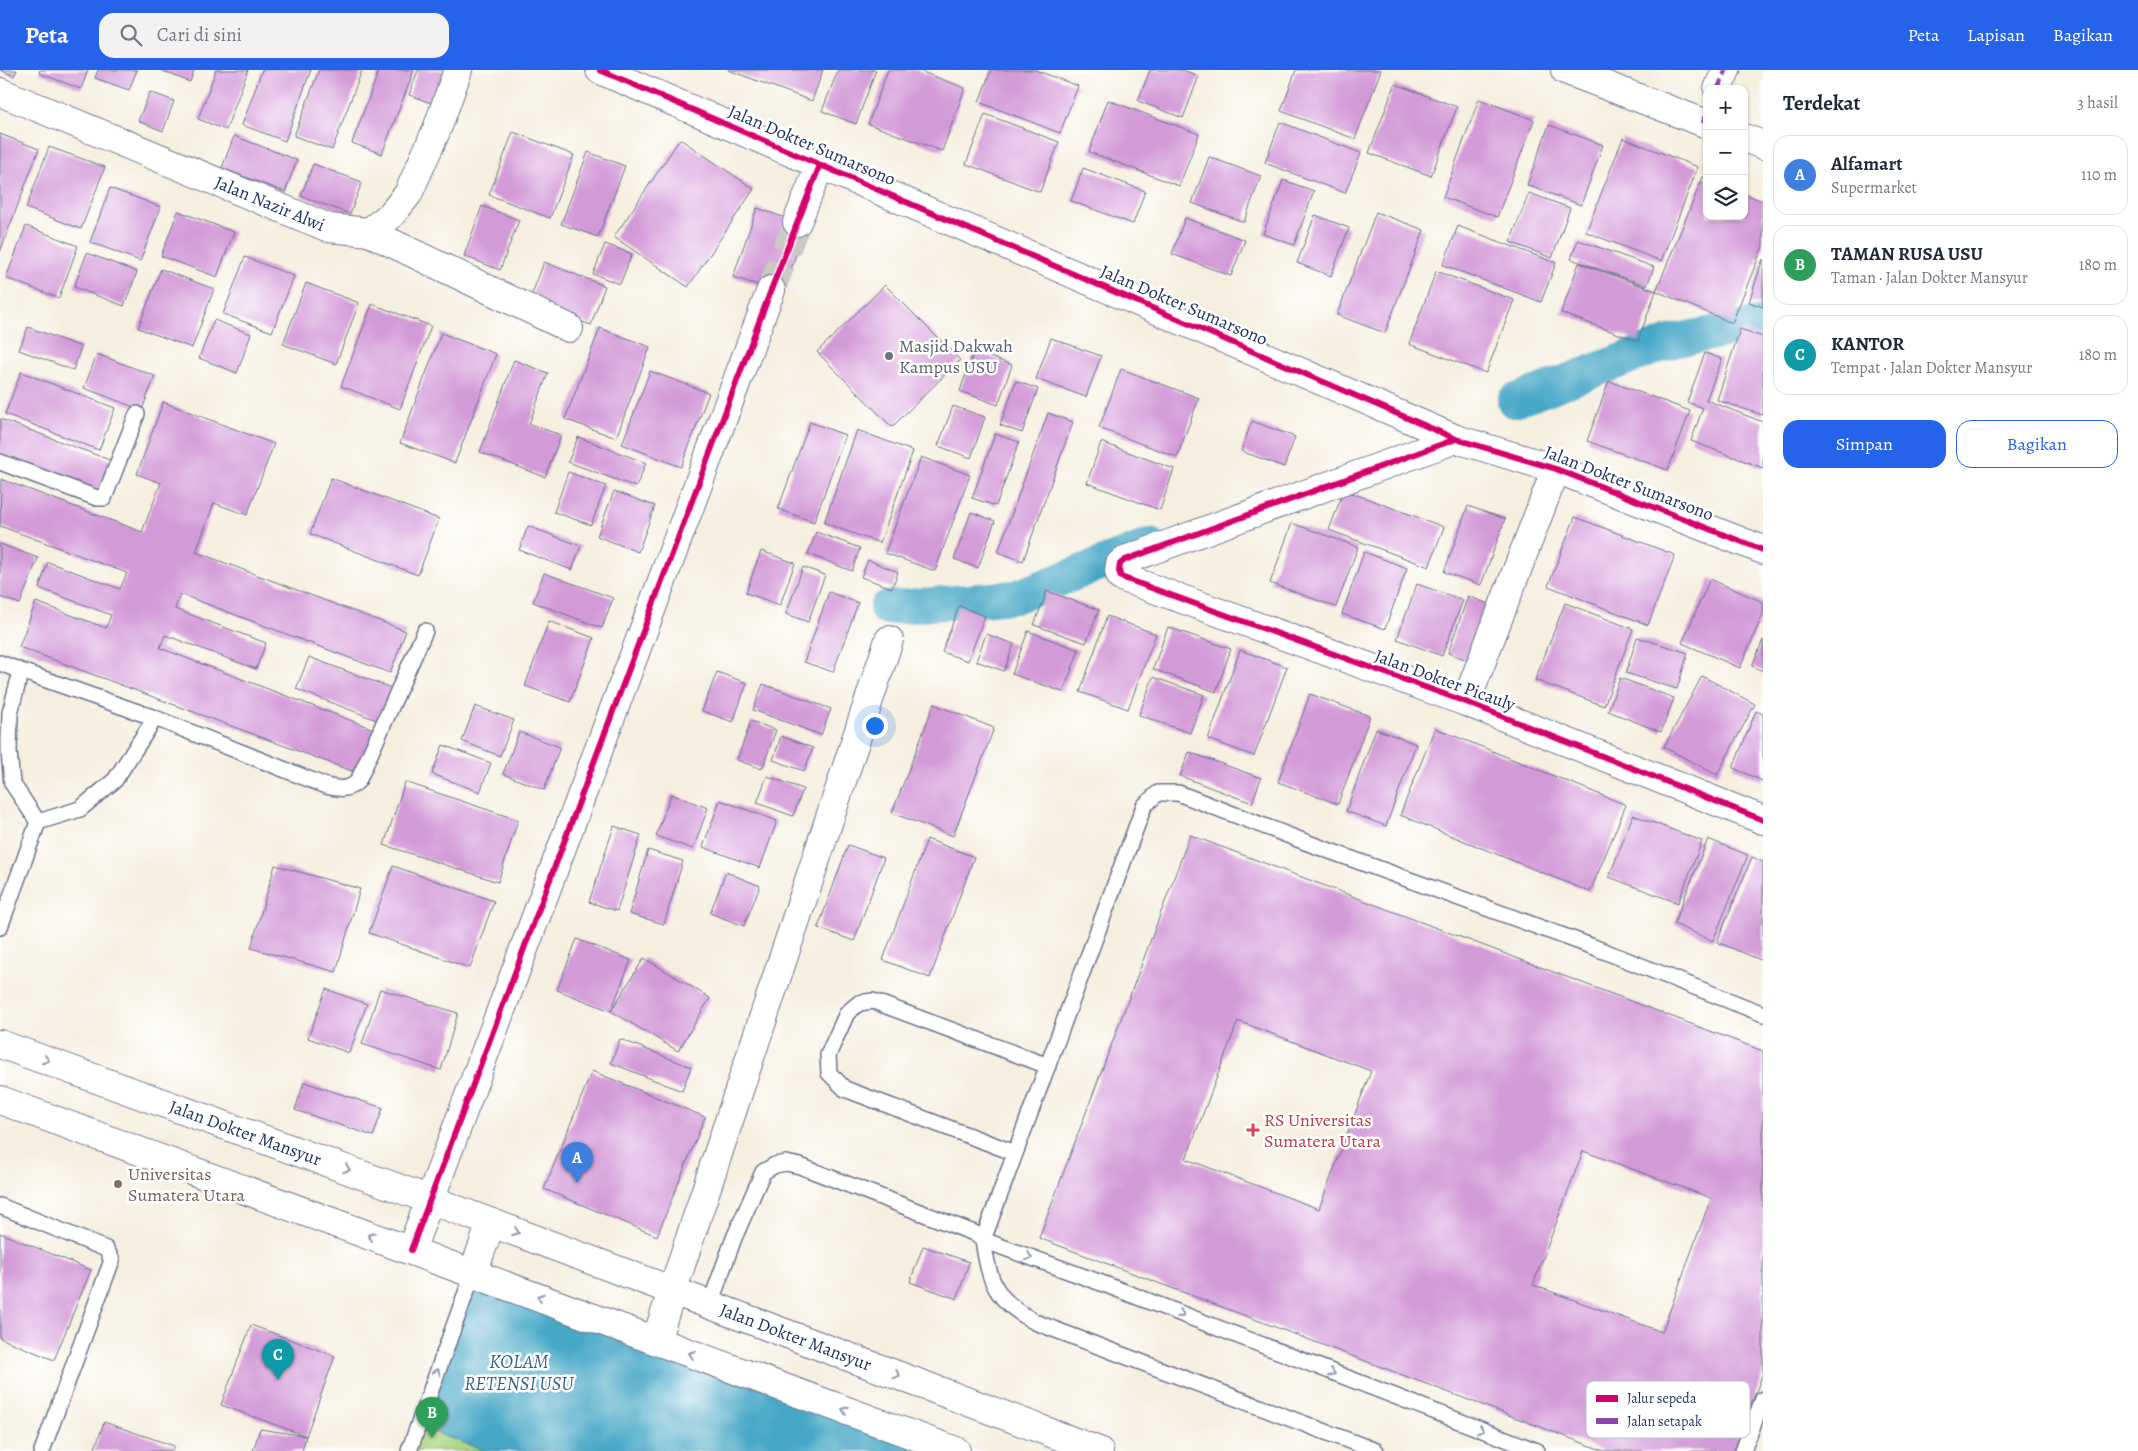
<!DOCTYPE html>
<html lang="id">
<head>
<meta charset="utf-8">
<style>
	body { margin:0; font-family:Alegreya,serif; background:#f2f2f3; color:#1f2937 }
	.controls { position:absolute; right:15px; top:15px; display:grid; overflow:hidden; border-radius:10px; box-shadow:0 1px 4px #0004 }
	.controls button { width:45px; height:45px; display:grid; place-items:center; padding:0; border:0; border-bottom:1px solid #e0e1e3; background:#fff; color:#1f2937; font:25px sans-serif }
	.you { position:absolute; left:874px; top:655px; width:18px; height:18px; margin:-12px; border:4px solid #fff; border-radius:50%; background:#1a73e8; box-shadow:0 0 0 8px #1a73e833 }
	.badge { display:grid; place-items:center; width:32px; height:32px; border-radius:50%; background:#2563eb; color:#fff; font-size:16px; font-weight:700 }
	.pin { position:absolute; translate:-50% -41px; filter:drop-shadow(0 1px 2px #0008) }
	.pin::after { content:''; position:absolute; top:26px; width:18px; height:15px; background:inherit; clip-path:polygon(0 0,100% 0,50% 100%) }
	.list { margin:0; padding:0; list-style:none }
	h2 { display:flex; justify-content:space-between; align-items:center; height:65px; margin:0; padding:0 20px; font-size:21px }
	h2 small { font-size:16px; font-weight:400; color:#747a83 }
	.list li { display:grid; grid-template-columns:32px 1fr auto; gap:15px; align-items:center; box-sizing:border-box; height:80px; margin:0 10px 10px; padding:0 10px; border:1px solid #e0e1e3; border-radius:15px }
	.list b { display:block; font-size:19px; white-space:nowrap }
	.list p { margin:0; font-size:16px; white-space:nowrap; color:#747a83 }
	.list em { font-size:16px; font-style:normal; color:#747a83 }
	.actions { display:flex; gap:10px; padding:15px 20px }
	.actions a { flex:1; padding:11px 0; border:1px solid #2563eb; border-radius:15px; text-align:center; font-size:18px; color:#2563eb }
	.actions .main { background:#2563eb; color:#fff }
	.icon { flex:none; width:28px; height:28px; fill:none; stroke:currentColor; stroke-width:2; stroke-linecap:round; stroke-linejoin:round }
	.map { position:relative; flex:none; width:1763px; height:1381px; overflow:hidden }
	header { display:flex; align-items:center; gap:30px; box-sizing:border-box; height:70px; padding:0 25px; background:#2563eb; color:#fff }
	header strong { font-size:24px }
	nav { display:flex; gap:28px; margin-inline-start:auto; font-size:18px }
	.search { width:350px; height:45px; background:#f2f2f3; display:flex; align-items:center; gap:12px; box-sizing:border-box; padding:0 18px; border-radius:15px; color:#747a83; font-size:19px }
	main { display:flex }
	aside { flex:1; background:#fff }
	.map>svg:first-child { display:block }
	.green { fill:#abd580; stroke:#63826f }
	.water { fill:#47a7c6; stroke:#316b92 }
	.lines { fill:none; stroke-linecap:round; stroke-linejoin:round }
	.canal { stroke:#47a7c6; stroke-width:34 }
	.building { fill:#d39ad8; fill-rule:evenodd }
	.minor-tunnel { stroke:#cac9c5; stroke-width:28; stroke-dasharray:28 14; stroke-linecap:butt }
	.service-casing { stroke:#68728b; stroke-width:18 }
	.minor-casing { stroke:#68728b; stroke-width:30 }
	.primary-casing { stroke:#68728b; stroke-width:30 }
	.service { stroke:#fff; stroke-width:15 }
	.minor { stroke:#fff; stroke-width:28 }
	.primary { stroke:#fff; stroke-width:28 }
	.quiet { stroke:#8e44ad; stroke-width:5; stroke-dasharray:10 5; stroke-linecap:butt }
	.cycleway-casing { stroke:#fff; stroke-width:9 }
	.cycleway { stroke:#d6006c; stroke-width:6 }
	.oneway { stroke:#8d97ae }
	.worship-dot { fill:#6b7280; stroke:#fff; stroke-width:2 }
	.health-dot { fill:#e0444e; stroke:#fff; stroke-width:2 }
	.education-dot { fill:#8d6e63; stroke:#fff; stroke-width:2 }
	.labels { text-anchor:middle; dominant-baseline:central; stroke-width:5; stroke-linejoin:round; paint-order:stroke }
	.street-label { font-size:18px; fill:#1b2f5e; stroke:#fff }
	.worship-label { font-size:18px; fill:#5b616d; stroke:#fff; text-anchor:start }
	.health-label { font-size:18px; fill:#be3a42; stroke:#fff; text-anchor:start }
	.education-label { font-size:18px; fill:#785e54; stroke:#fff; text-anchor:start }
	.water-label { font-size:19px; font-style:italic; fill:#2d5f88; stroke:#fff }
	.key { fill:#fff; stroke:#bbc1cf; stroke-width:1 }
	.key-label { font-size:14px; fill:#1b2f5e }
</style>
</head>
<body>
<header>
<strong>Peta</strong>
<div class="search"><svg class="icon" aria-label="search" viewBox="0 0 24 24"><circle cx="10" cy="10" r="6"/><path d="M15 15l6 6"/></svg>Cari di sini</div>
<nav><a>Peta</a><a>Lapisan</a><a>Bagikan</a></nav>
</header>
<main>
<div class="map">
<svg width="1763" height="1381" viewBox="0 0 1763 1381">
	<rect width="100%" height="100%" fill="#fff"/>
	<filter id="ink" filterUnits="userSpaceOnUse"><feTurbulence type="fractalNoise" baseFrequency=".02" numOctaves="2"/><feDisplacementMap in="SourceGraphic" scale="10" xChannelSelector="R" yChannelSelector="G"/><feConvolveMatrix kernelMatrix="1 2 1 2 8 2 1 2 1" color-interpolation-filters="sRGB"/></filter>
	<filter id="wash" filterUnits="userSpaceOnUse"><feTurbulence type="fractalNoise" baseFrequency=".0096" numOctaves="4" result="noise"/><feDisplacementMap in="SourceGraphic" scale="20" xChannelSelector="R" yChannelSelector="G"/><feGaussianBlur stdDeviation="1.12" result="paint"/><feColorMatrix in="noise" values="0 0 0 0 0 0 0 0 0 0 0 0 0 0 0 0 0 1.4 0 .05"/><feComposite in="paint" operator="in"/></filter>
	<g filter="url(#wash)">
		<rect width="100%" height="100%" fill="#f6efdf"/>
		<!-- green -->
		<path class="green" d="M417 1356 486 1381H409Z"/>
		<!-- water -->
		<path class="water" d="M473 1203 956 1381H486L417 1356Z"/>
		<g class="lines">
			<!-- canal -->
			<path class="canal" d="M1514 331 1673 271 1763 253
				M886 538 1015 527 1150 475"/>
		</g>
		<g id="blocks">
			<!-- building -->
			<path class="building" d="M0 0H17L14 6Z
				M40 0H88L81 19 39 3Z
				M98 0H137L129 20 95 8Z
				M160 0H194L190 12Z
				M216 0H248L226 60 198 49Z
				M262 0H311L285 71 242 55Z
				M319 0H362L332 80 294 66Z
				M379 0H414L382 84 352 73Z
				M418 0H446L434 34 409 25Z
				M728 0H823L812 31Z
				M838 0H876L856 54 822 41Z
				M888 0H917L965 18 942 81 868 54Z
				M991 0H1035L1078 16 1060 63 979 32Z
				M1150 0H1182L1199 6 1183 48 1138 31Z
				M1296 0H1381L1355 69 1281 41Z
				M1395 14 1457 37 1431 106 1369 83Z
				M150 22 174 31 163 61 138 51Z
				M1479 29 1534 50 1497 147 1443 127Z
				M1108 30 1199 64 1179 116 1089 82Z
				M985 44 1059 72 1040 122 966 94Z
				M1280 52 1361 83 1345 123 1265 93Z
				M1549 55 1603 75 1581 135 1527 115Z
				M513 62 574 85 550 148 489 125Z
				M0 64 39 79 0 182Z
				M234 66 297 90 285 122 222 98Z
				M1623 68 1698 97 1661 191 1586 162Z
				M680 69 754 119 688 217 614 167Z
				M49 77 105 97 81 159 26 138Z
				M588 82 625 96 598 167 561 154Z
				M1209 87 1261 106 1244 152 1192 133Z
				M313 94 362 112 350 144 301 126Z
				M1083 98 1145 121 1133 154 1071 131Z
				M1703 107 1707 108V146H1744V124L1763 131V176L1732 253 1656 221Z
				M1283 110 1314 121 1294 175 1263 164Z
				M110 118 161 137 140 191 90 172Z
				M1529 123 1570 138 1552 188 1510 172Z
				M482 136 519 150 500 200 464 186Z
				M757 138 806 155 783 223 733 207Z
				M178 141 234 162 217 207 161 186Z
				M1376 142 1424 160 1385 263 1337 245Z
				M1315 145 1349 158 1331 206 1297 193Z
				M1185 148 1245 170 1231 206 1172 184Z
				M26 156 78 176 59 228 6 208Z
				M1458 156 1556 193 1541 232 1443 195Z
				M1578 170 1654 197 1647 216 1571 189Z
				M605 174 632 184 620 214 593 204Z
				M87 183 137 202 124 236 74 217Z
				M245 187 294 206 272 262 223 244Z
				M1763 189V237L1749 232Z
				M544 192 605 216 591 255 529 232Z
				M1579 193 1656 221 1638 271 1561 243Z
				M161 199 214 219 192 278 138 258Z
				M1436 201 1514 230 1486 303 1409 274Z
				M306 213 359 233 336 294 283 274Z
				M885 215 960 290 892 357 817 282Z
				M372 234 431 256 400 339 341 316Z
				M214 250 251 264 237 303 199 288Z
				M28 257 81 277 73 300 19 280Z
				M600 258 650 277 616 368 565 349Z
				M1740 259 1763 267V345L1717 330Z
				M441 263 496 284 455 393 400 373Z
				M1051 268 1101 286 1086 327 1036 309Z
				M974 281 1012 295 998 335 960 321Z
				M1705 283 1722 289 1706 330 1763 352V398L1691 371 1703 338 1687 332Z
				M97 284 155 306 142 340 84 318Z
				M514 290 548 303 529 354 561 365 545 407 480 382Z
				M1121 299 1199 328 1177 387 1099 358Z
				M650 301 709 323 681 397 622 374Z
				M21 302 115 338 99 380 5 344Z
				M1016 311 1038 319 1022 363 1000 355Z
				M1609 311 1690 341 1668 400 1587 371Z
				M163 332 274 374 247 445 214 433 196 482 406 561 390 603 180 524 175 539 266 573 256 599 165 565 160 578 376 660 360 704 19 577 36 532 106 558 111 545 39 518 48 492 120 519 127 503 0 456 1 409 142 462 161 413 137 404Z
				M953 336 985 347 971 388 938 376Z
				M1048 343 1073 352 1023 491 998 482Z
				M0 349 115 392 103 423 0 384Z
				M1252 351 1295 367 1284 397 1241 381Z
				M810 352 845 365 814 452 778 439Z
				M857 360 913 381 880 473 824 453Z
				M995 364 1019 372 996 436 972 428Z
				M578 367 646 393 636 417 568 392Z
				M1101 372 1174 399 1160 440 1087 413Z
				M921 387 970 405 935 501 885 483Z
				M568 402 606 416 591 455 554 442Z
				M331 408 439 449 418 505 310 464Z
				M1344 420 1444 457 1429 497 1329 460Z
				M614 421 655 436 638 482 597 466Z
				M1468 436 1505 449 1481 515 1444 502Z
				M971 442 995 451 978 498 954 489Z
				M1575 447 1675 485 1648 555 1548 516Z
				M1292 453 1358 477 1336 537 1270 513Z
				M528 456 581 476 572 500 519 480Z
				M816 462 860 478 852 501 808 484Z
				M0 474 38 488 20 534 0 527Z
				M761 481 795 493 780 535 746 523Z
				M1364 482 1407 498 1385 559 1342 544Z
				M868 490 898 502 892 518 861 507Z
				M803 497 825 505 808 552 786 544Z
				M544 503 613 528 602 558 533 532Z
				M1710 509 1763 532V544L1740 598 1682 573Z
				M1417 514 1463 530 1442 586 1397 569Z
				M1047 521 1099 540 1086 573 1034 555Z
				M829 522 858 533 833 602 804 592Z
				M1468 526 1493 536 1473 592 1448 583Z
				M1565 533 1633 559 1604 636 1535 610Z
				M959 536 985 546 968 591 942 582Z
				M1107 546 1156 564 1128 639 1080 622Z
				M549 551 594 568 570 632 525 616Z
				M1168 557 1231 579 1216 622 1153 599Z
				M1028 561 1079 580 1063 622 1012 604Z
				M986 564 1014 574 1004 601 976 591Z
				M1637 567 1688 583 1677 619 1626 603Z
				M1763 570V601L1752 596Z
				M1240 580 1287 597 1254 686 1208 669Z
				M309 587 394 619 382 652 296 619Z
				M717 602 747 613 733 652 702 641Z
				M1702 606 1755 634 1717 705 1664 677Z
				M1153 607 1204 625 1190 663 1139 645Z
				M1620 608 1674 628 1661 662 1608 641Z
				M763 614 831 639 821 665 753 640Z
				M1310 624 1370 646 1338 734 1278 712Z
				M934 634 994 658 953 766 892 743Z
				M475 636 514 650 500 686 462 671Z
				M1756 641 1763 644V711L1733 698Z
				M751 651 776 660 762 699 737 690Z
				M1435 658 1626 735 1590 822 1400 745Z
				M1376 659 1416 674 1386 756 1346 741Z
				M519 662 560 677 544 720 503 704Z
				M781 666 813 678 804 701 773 690Z
				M443 675 491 693 480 722 432 704Z
				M1189 682 1261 708 1252 733 1180 706Z
				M767 706 803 719 793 746 757 733Z
				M405 712 518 750 498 812 384 775Z
				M671 724 708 738 693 779 656 766Z
				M720 730 777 751 760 798 703 777Z
				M1633 745 1702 771 1678 833 1609 807Z
				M614 756 641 765 617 841 589 832Z
				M1190 765 1763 981V1303L1734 1381H1604L1039 1168ZM1238 951 1371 1001 1319 1139 1186 1089ZM1583 1081 1711 1128 1662 1262 1533 1215Z
				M927 769 974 787 930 908 883 890Z
				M1708 769 1748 785 1713 871 1674 854Z
				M848 775 884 788 854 871 818 858Z
				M648 780 683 791 664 854 629 844Z
				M1752 787 1763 792V891L1717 872Z
				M275 795 360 819 336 902 251 878Z
				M393 796 494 831 470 898 369 863Z
				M726 802 760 816 744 856 710 843Z
				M577 869 631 890 611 941 557 920Z
				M644 888 710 928 678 981 611 941Z
				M326 919 367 934 349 983 308 968Z
				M380 919 458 943 441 1000 362 974Z
				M620 969 691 997 682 1021 611 993Z
				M592 1001 705 1047 657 1166 544 1119Z
				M304 1012 383 1038 373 1066 295 1040Z
				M0 1163 91 1200 54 1290 0 1268Z
				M923 1176 969 1192 957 1229 910 1212Z
				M251 1255 335 1286 306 1366 221 1335Z
				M104 1352 174 1376 172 1381H94Z
				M260 1359 306 1366 302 1381H253Z"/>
		</g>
	</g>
	<g filter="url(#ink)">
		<use href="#blocks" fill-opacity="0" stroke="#68728b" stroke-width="1"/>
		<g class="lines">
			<!-- minor-tunnel -->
			<path class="minor-tunnel" d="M771 220 797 152"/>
			<!-- service casing -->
			<g class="service-casing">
				<path id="service" d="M0 392 97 428H104L137 344
					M0 593 21 601 10 643 9 682 12 713 38 752 0 857
					M21 601 155 648 115 710 80 739 38 752
					M155 648 326 716C339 719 348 721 358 711L425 561
					M1015 1083 845 1019 829 1003 828 985 847 943 859 933 873 931 1048 996
					M0 1136 106 1179 112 1190 42 1381
					M710 1234 734 1168 763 1102 775 1095 786 1093 800 1096 974 1163 983 1170C990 1215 995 1229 1035 1252L1376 1381
					M409 1381 473 1203
					M1537 1381 1104 1214 983 1170 1144 736 1158 723H1178L1308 773 1591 876 1763 944
					M1743 1381 1763 1329"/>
			</g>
			<!-- minor casing -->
			<g class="minor-casing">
				<g id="minor">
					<path d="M600 0 1456 369 1556 399 1763 480"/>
					<path d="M1565 0 1707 54"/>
					<path d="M1718 19 1726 0"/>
					<path id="s1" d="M0 22 329 158 369 162 391 145 408 124 437 59 458 0"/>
					<path d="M1744 68 1763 75"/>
					<path d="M797 152 820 95"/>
					<path d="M369 162 569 258"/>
					<path d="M1456 369 1125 490 1120 494 1119 501 1121 507 1466 632 1763 750"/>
					<path d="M1466 632 1556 399"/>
					<path d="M411 1180 771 220"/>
					<path d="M473 1203 491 1153"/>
					<path d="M656 1270 889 570"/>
				</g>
			</g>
			<!-- primary casing -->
			<g class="primary-casing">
				<g id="primary">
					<path id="s2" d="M0 974 431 1130 1099 1381"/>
					<path d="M0 1030 956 1381"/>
				</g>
			</g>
			<!-- service -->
			<use href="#service" class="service"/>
			<!-- minor -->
			<use href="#minor" class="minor"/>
			<!-- primary -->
			<use href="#primary" class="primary"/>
			<!-- quiet -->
			<path class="quiet" d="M1718 19 1726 0
				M1703 53 1707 45"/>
			<!-- cycleway casing -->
			<g class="cycleway-casing">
				<path id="cycleway" d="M600 0 1456 369 1556 399 1763 480
					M1456 369 1125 490 1120 494 1119 501 1121 507 1466 632 1763 750
					M411 1180 771 220 820 95"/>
			</g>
			<!-- cycleway -->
			<use href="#cycleway" class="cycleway"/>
		</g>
		<!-- one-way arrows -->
		<defs><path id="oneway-chevron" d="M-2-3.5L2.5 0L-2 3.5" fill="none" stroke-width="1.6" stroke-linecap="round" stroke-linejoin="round" transform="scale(1.25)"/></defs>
		<g class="oneway">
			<use href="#oneway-chevron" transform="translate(46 990) rotate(20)"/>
			<use href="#oneway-chevron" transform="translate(347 1099) rotate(20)"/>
			<use href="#oneway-chevron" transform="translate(516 1162) rotate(20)"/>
			<use href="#oneway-chevron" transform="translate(371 1166) rotate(-160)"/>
			<use href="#oneway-chevron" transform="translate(1029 1187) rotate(20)"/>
			<use href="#oneway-chevron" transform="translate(540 1227) rotate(-160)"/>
			<use href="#oneway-chevron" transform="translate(1181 1244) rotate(22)"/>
			<use href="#oneway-chevron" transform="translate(692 1284) rotate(-160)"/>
			<use href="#oneway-chevron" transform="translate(437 1302) rotate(-70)"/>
			<use href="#oneway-chevron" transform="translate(1332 1303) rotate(20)"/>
			<use href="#oneway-chevron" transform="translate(897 1305) rotate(21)"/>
			<use href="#oneway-chevron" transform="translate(845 1340) rotate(-160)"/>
			<use href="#oneway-chevron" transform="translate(1481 1360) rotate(21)"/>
		</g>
	</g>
	<!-- markers -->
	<circle class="worship-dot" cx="889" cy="286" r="5"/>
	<path class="health-dot" d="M1250.5 1052.5h5v5h5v5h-5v5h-5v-5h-5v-5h5z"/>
	<circle class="education-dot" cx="118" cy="1114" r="5"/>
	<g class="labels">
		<!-- street labels -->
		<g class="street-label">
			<text transform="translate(812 75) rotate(23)">Jalan Dokter Sumarsono</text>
			<text stroke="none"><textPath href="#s1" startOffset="292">Jalan Nazir Alwi</textPath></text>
			<text transform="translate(1184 235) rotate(23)">Jalan Dokter Sumarsono</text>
			<text transform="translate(1629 413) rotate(21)">Jalan Dokter Sumarsono</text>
			<text transform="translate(1445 610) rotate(20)">Jalan Dokter Picauly</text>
			<text stroke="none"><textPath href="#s2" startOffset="261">Jalan Dokter Mansyur</textPath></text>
			<text stroke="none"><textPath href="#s2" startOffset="848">Jalan Dokter Mansyur</textPath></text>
		</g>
		<!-- worship labels -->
		<g class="worship-label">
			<text x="899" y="276">Masjid Dakwah<tspan x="899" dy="21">Kampus USU</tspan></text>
		</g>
		<!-- health labels -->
		<g class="health-label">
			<text x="1264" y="1050">RS Universitas<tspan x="1264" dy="21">Sumatera Utara</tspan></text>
		</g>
		<!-- education labels -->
		<g class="education-label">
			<text x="128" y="1104">Universitas<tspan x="128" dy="21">Sumatera Utara</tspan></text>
		</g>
		<!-- water labels -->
		<g class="water-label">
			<text x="519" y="1292">KOLAM<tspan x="519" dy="22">RETENSI USU</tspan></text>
		</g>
	</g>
	<!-- legend -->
	<rect x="1586" y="1311" width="164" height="57" rx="8" class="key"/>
	<rect x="1596" y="1325" width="22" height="7" fill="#d6006c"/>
	<rect x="1596" y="1348" width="22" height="6" fill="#8e44ad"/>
	<g class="key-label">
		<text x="1627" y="1333">Jalur sepeda</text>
		<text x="1627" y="1356">Jalan setapak</text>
	</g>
</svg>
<div class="controls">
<button>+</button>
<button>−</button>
<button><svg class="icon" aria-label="layers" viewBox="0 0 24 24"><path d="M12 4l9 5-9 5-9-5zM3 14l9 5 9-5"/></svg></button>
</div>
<div class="you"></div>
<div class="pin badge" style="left:577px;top:1113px;background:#3f7fe0">A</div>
<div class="pin badge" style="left:432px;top:1368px;background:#2e9e5b">B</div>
<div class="pin badge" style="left:278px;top:1310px;background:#0f9aa8">C</div>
</div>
<aside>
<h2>Terdekat<small>3 hasil</small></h2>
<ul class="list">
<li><span class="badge" style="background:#3f7fe0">A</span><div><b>Alfamart</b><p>Supermarket</p></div><em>110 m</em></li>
<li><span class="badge" style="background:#2e9e5b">B</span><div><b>TAMAN RUSA USU</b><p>Taman · Jalan Dokter Mansyur</p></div><em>180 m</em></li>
<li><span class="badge" style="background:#0f9aa8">C</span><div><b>KANTOR</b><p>Tempat · Jalan Dokter Mansyur</p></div><em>180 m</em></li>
</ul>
<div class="actions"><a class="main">Simpan</a><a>Bagikan</a></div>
</aside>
</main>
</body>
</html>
